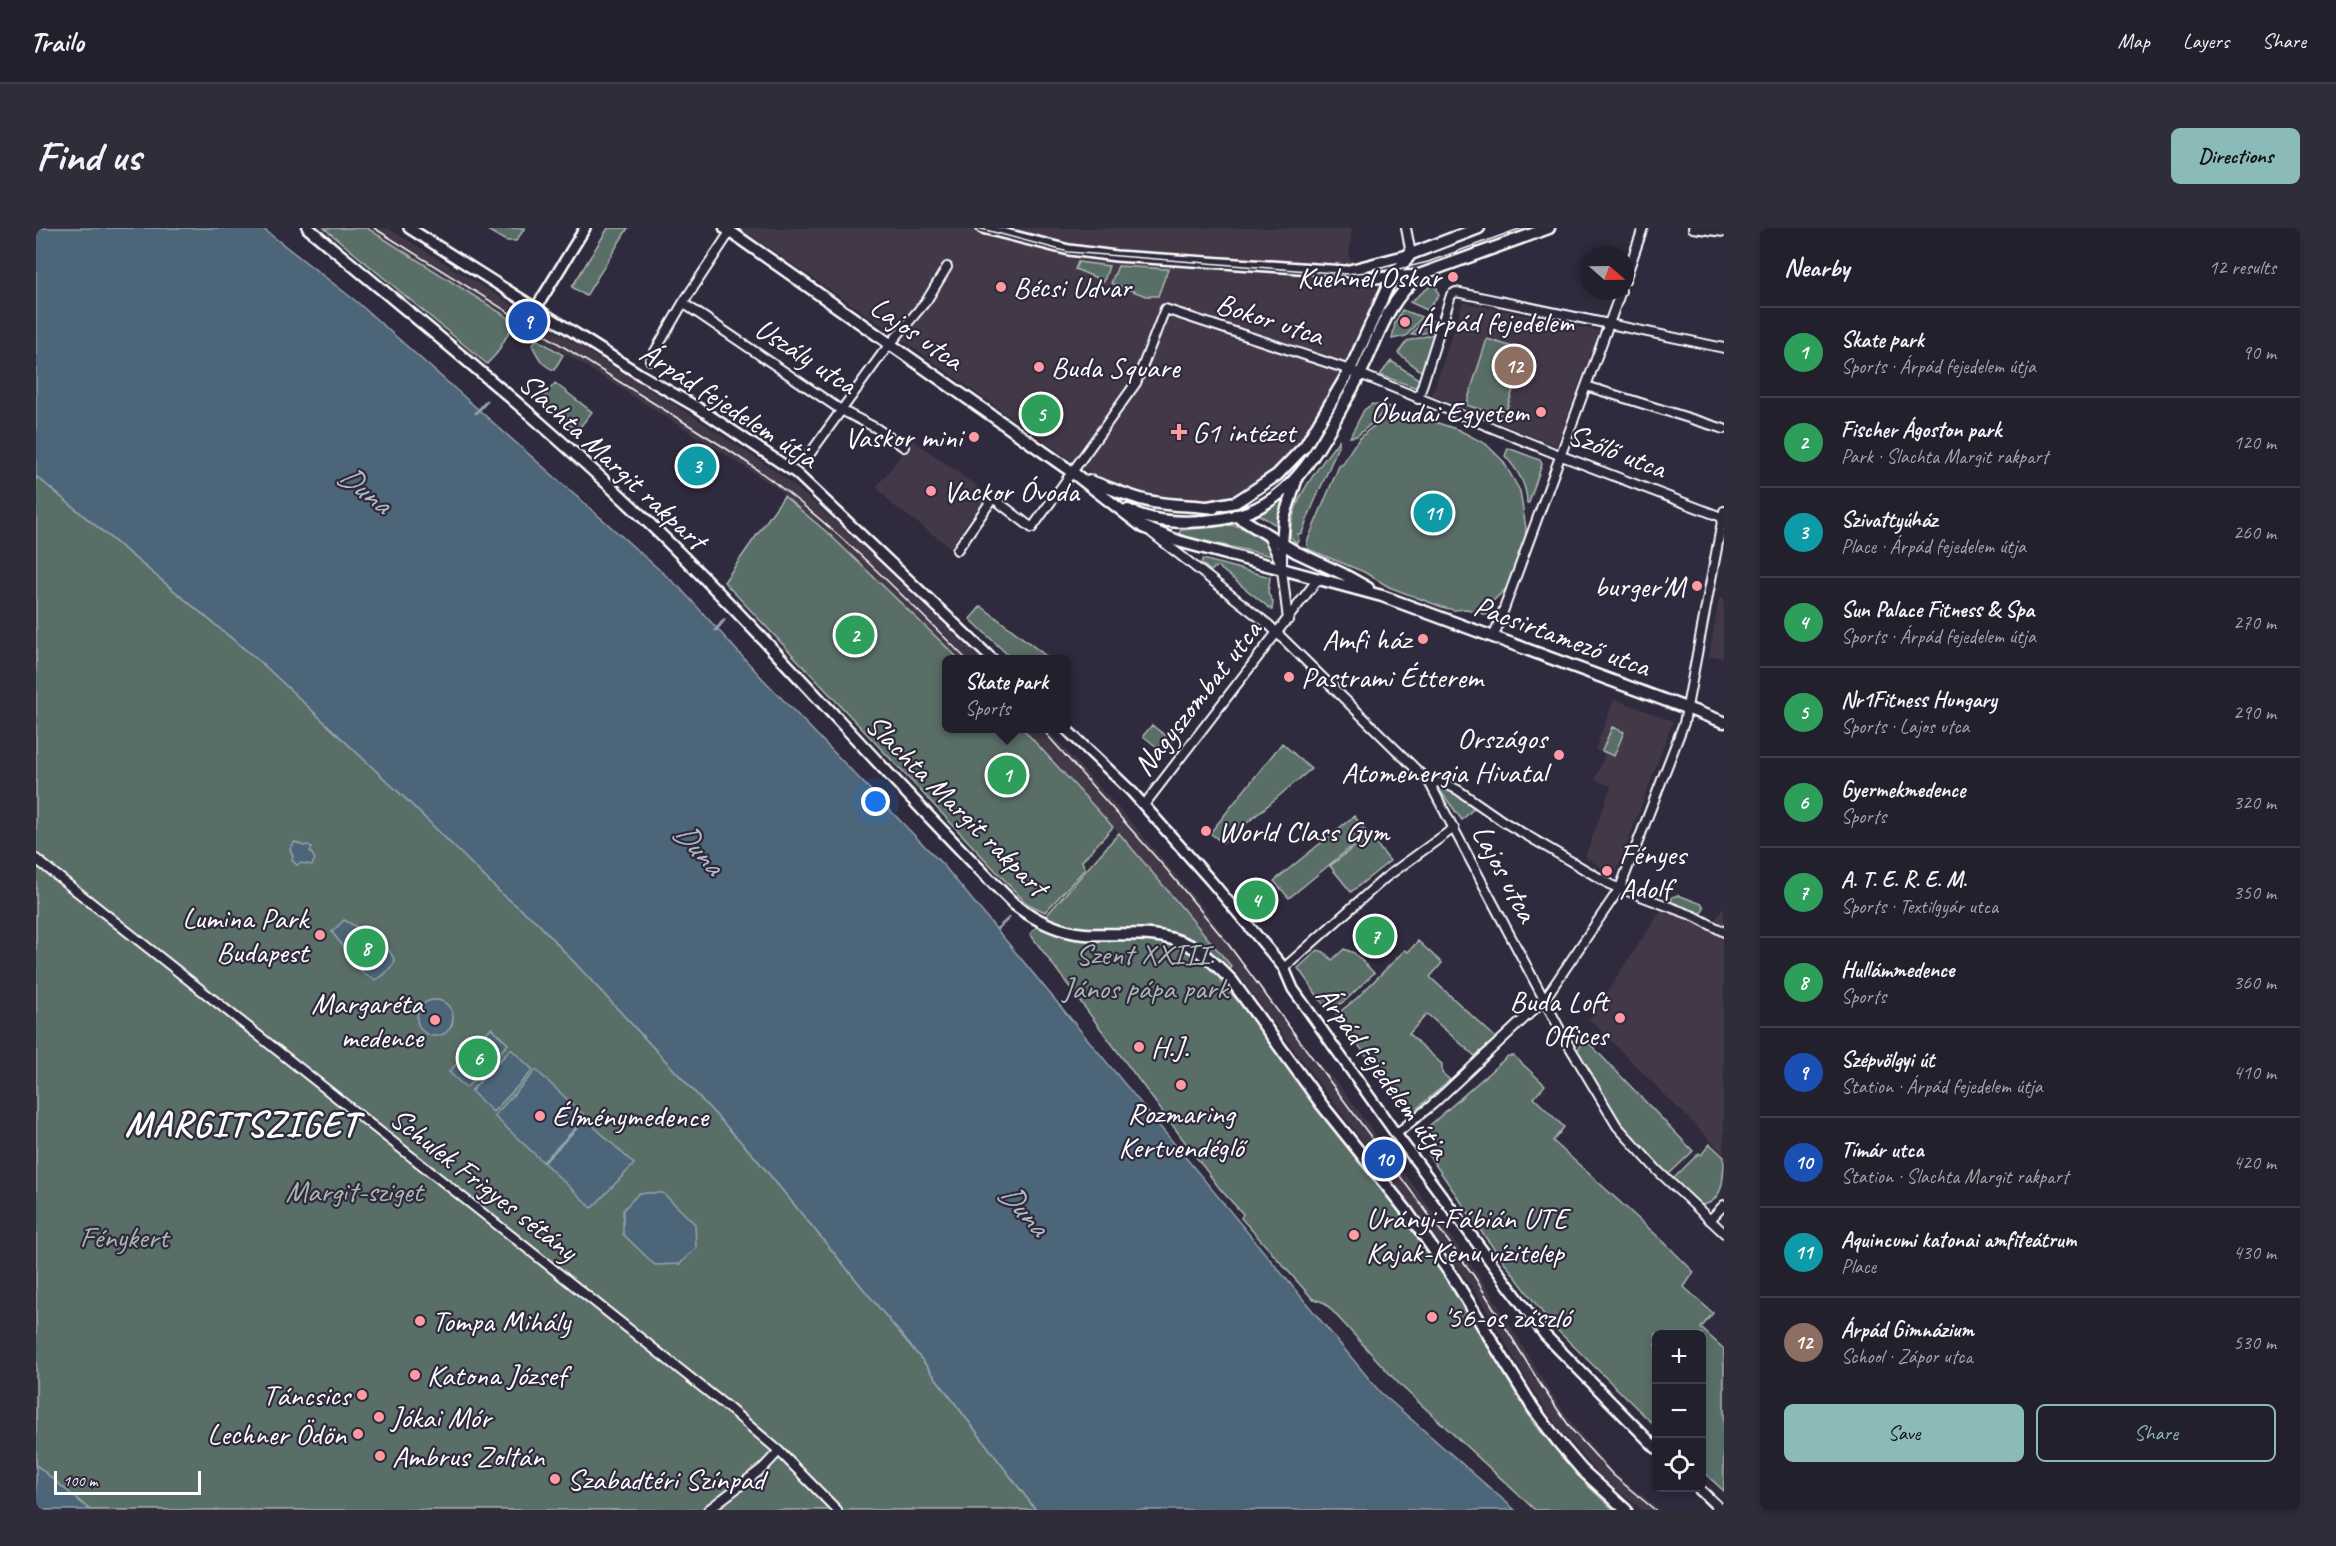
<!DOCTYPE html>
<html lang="en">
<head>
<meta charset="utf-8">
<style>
	body { margin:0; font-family:Caveat,sans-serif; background:#2f2d3a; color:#f1f3f6 }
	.controls { position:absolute; right:18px; bottom:18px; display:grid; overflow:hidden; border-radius:9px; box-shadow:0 3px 9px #0003 }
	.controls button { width:54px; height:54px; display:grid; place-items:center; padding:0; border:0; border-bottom:2px solid #403e4a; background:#23202e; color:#f1f3f6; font:30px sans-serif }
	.compass { position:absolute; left:1544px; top:18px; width:54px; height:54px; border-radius:50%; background:#23202e; box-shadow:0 3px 9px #0003; rotate:110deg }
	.scale { position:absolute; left:18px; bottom:15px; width:147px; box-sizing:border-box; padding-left:6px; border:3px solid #fff; border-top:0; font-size:16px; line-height:21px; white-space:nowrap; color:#fff; -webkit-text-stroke:4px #2f2a3d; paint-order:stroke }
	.you { position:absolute; left:840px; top:574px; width:21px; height:21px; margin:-15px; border:4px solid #fff; border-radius:50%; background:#1a73e8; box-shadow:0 0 0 9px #1a73e833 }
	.badge { display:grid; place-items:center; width:39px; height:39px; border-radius:50%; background:#8bbbb9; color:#fff; font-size:20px; font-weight:700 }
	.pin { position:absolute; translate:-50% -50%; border:3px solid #fff; box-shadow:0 2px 6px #0006 }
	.popup { position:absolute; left:906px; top:427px; width:129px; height:78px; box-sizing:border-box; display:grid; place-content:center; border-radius:9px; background:#23202e; filter:drop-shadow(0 2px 4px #0005); font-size:20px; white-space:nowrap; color:#a3a3aa }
	.popup b { font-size:22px; color:#f1f3f6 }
	.popup::after { content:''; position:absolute; left:50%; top:100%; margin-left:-12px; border:12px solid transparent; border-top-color:#23202e }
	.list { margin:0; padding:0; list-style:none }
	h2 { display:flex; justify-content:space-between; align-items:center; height:78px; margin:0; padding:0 24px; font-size:26px }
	h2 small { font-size:20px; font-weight:400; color:#a3a3aa }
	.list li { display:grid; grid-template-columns:39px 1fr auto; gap:18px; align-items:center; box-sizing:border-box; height:90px; padding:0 24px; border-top:2px solid #403e4a }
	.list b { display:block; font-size:22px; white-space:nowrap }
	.list p { margin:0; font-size:20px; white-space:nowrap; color:#a3a3aa }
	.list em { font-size:20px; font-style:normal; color:#a3a3aa }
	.actions { display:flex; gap:12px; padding:18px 24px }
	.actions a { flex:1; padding:14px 0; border:2px solid #8bbbb9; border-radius:9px; text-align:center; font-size:21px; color:#8bbbb9 }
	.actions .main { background:#8bbbb9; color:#111 }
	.icon { flex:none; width:33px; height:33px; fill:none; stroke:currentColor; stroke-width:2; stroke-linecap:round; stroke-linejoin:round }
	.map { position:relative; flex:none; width:1688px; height:1282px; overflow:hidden; border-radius:9px }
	header { display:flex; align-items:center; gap:36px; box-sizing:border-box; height:84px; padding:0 30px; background:#23202e; border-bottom:2px solid #403e4a }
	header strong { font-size:28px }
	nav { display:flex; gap:33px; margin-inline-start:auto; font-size:21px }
	.intro { display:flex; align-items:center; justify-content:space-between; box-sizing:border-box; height:144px; padding:0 36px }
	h1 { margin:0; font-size:42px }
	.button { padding:15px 27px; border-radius:9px; background:#8bbbb9; color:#111; font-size:21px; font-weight:700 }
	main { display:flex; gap:36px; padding:0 36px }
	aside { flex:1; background:#23202e; border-radius:9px; box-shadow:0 3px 9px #0003 }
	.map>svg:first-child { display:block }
	.built { fill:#423846 }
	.green { fill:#5a6e67; stroke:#acb6b3; stroke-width:1.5 }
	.water { fill:#4d6578; stroke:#94a3ae; stroke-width:1.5 }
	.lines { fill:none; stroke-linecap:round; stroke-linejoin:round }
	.stream { stroke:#94a3ae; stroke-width:3 }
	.minor-casing { stroke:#fff; stroke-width:12 }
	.tertiary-casing { stroke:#fff; stroke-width:14 }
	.secondary-casing { stroke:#fff; stroke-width:15 }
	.minor { stroke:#2f2a3d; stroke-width:8 }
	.tertiary { stroke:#2f2a3d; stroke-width:9 }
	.secondary { stroke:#2f2a3d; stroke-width:10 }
	.tram { stroke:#fff; stroke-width:1.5 }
	.poi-dot { fill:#ff9aa2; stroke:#2f2a3d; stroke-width:2 }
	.labels { text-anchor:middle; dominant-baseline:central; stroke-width:4.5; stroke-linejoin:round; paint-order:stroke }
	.poi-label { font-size:30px; fill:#fff; stroke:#2f2a3d; text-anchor:start }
	.street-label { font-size:30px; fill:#fff; stroke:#2f2a3d }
	.park-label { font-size:30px; fill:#acb6b3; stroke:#2f2a3d }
	.water-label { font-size:32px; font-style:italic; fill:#afbac2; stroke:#2f2a3d }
	.district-label { font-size:36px; font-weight:bold; letter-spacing:1.5px; fill:#fff; stroke:#2f2a3d }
</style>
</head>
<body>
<header>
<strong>Trailo</strong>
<nav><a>Map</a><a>Layers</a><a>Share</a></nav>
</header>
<div class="intro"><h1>Find us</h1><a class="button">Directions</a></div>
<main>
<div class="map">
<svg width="1688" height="1282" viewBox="0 0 1688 1282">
	<rect width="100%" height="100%" fill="#2f2a3d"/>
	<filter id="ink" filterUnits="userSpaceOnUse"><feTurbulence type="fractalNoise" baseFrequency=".0167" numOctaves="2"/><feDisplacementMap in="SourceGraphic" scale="12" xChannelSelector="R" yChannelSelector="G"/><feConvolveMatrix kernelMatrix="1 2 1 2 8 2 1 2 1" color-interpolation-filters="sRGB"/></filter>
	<g filter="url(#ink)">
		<!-- built -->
		<path class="built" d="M331 0H352L655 187 741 244 795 289 945 431H923L740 259Z
			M703 0H1316L1313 29 1344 65 1311 135 1284 184 1262 220 1236 247 1194 272 1155 275 1125 271 1096 263 1065 251 1037 234 834 89Z
			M1427 74 1563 103 1520 218 1396 167Z
			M877 212 952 266 914 319 857 277 840 259Z
			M1683 370H1688V429H1673Z
			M1578 471 1637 493 1579 648 1549 629 1575 558 1559 552 1569 526 1559 522Z
			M987 501H1010L1097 596 1174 688 1280 833 1303 857 1404 993 1453 1062 1510 1157 1539 1200 1578 1245 1624 1282H1606L1569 1253 1527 1206 1498 1165 1443 1069 1196 739 1083 605Z
			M1688 678V926L1553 791 1625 682 1629 681 1673 702Z"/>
		<!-- green -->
		<path class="green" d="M288 0H331L479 94 461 125 451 136Z
			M448 0H489L480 13H470Z
			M572 0H592L550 68 536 59Z
			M1042 34 1073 38 1068 53 1039 41Z
			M1082 38 1132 41 1122 68H1110L1075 55Z
			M1396 57 1401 60 1403 67 1391 82 1374 74Z
			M1366 82 1386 89 1370 108 1356 111 1359 95Z
			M1389 90 1402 95 1399 103 1375 107Z
			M1398 106 1386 144 1362 125 1371 113Z
			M501 111 527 127 518 142C506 138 501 127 496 117Z
			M1451 111 1490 123 1468 189 1430 177Z
			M1355 133 1384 152 1381 160 1344 147Z
			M519 155 556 184 541 203 504 174Z
			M1336 176 1354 179 1321 208 1314 209 1328 182Z
			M1371 188 1396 193 1423 202 1450 216 1467 233 1484 263 1490 300 1489 313 1474 357 1456 374 1451 387 1431 381 1418 382 1406 379 1353 359 1328 344 1272 321 1271 314 1303 238 1307 236C1319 210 1341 188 1371 188Z
			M1303 212V215C1292 246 1277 274 1266 305L1262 306 1263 312 1260 315 1254 308C1255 272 1282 240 1303 212Z
			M1472 220 1504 232 1506 236 1493 275H1491C1491 256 1481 241 1469 228Z
			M0 248 228 437 369 570 465 665 501 694 719 929 887 1133 1000 1282H54L0 1237Z
			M748 268 793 306 923 431 911 432V500L987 501 1077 599 1046 633 1049 641 1009 684 990 675 688 354Z
			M1249 269 1242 298 1223 287Z
			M1195 297C1212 299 1232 311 1236 328L1146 308 1143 305 1145 302Z
			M1167 331 1234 349 1232 365 1237 374 1236 382 1181 338 1175 343 1165 335Z
			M945 378 1014 431H976L934 391Z
			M1116 497 1136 513 1127 524 1107 508Z
			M1576 499 1588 504 1578 528 1566 523Z
			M1246 515 1275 541 1187 615 1174 605Z
			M1408 559 1421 565 1440 578 1426 592 1403 561Z
			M1318 588 1332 605 1253 670 1238 653Z
			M1083 605 1196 739 1184 753 1203 774 1284 883 1408 1038 1498 1196 1552 1258 1578 1282H1499L1363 1156 1289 1075 1276 1070 1205 990 1207 986 1184 961 994 706Z
			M1333 607 1354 633 1315 664 1294 638Z
			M1642 667 1666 676 1668 679 1666 685 1663 686 1636 676V669Z
			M1382 713 1406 735 1394 749 1460 810 1439 828 1391 786 1373 806 1406 836V845L1414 852 1377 884H1372L1300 787 1321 770 1369 722 1372 724Z
			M1308 721 1318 725 1338 745 1309 773 1292 783 1262 740 1282 722 1288 724 1296 732Z
			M1550 812 1657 923 1632 947 1583 894 1540 823Z
			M1472 828H1478L1509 857 1498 870 1528 899 1517 913 1629 1015 1658 1044 1648 1059 1677 1085 1665 1100 1688 1121V1263L1666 1243V1106H1620V1199L1515 1096 1447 1006 1392 926 1400 919 1391 903 1392 899Z
			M1674 916 1688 929C1688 948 1688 976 1664 977L1637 951 1663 925 1665 927Z"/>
		<!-- water -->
		<path class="water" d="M0 0H226L321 74 644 360 726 450 909 639 1344 1164 1479 1282H1000L887 1133 719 929 501 694 465 665 369 570 228 437 0 248Z
			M259 614 268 618 272 617 276 620 274 623 279 631 276 637 264 635 261 637 256 632 257 629 254 621Z
			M308 692C327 703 352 712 359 734L348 747 339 752 328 746 296 704Z
			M381 790a18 18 0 1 1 36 0a18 18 0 1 1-36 0Z
			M455 800 472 816 430 860 413 844Z
			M475 821 497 842 457 884 435 863Z
			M500 842 550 889 507 934 458 888Z
			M550 891 598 936 556 980 508 935Z
			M603 965H627L659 996 660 1020 644 1036 619 1037 587 1006V982Z
			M0 1237 54 1282H0Z"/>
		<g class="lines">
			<!-- stream -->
			<path class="stream" d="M440 185 451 173
				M680 402 688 392
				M961 701 973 690"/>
			<!-- minor casing -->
			<g class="minor-casing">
				<path id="minor" d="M1370 0 1375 26
					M1657 0 1688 4
					M1589 52 1607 0
					M647 75 805 182 840 200 868 219
					M614 132 647 75 694 4
					M1550 158 1688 201
					M1382 171 1415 67 1420 64 1688 120
					M773 227 846 126 891 72 911 39
					M1116 305 1233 397 1393 554 1529 811 1581 898 1622 943 1688 1005
					M1232 307 1243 332
					M1246 316V342L1252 392
					M921 322 957 270 996 300 1100 155 1129 81 1314 142 1523 227 1688 290
					M1458 408 1585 63
					M1393 554 1408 555 1422 562 1468 594 1575 657 1658 688 1688 704
					M1108 577 1282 351
					M0 631 695 1182 743 1223 801 1282
					M1248 740 1349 650 1418 600
					M1360 906 1396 877 1508 772 1584 660 1648 495 1688 283
					M1674 992 1688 977
					M672 1282 727 1240 743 1223"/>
			</g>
			<!-- tertiary casing -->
			<g class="tertiary-casing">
				<path id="tertiary" d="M373 0 605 147 664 181 760 245 957 432
					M946 0 1033 22 1080 28 1309 43 1339 50 1383 47
					M1313 42 1375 26
					M500 80 549 0
					M1029 500 1096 564 1175 653 1248 740 1257 761 1360 906 1509 1107 1620 1220
					M1662 1260 1685 1282"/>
			</g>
			<!-- secondary casing -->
			<g class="secondary-casing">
				<path id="secondary" d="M272 0C390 99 511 195 621 303 744 423 856 555 978 676 999 692 1022 704 1049 706 1084 708 1120 701 1153 717 1170 726 1183 740 1196 753L1286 877 1370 982 1418 1051 1497 1180 1523 1215 1546 1242 1590 1282
					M689 0 1036 244 1107 299 1142 313 1346 368 1688 494
					M1054 253C1075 260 1095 270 1117 274 1137 278 1158 277 1178 280
					M1172 279 1200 274 1211 267 1241 247 1269 218 1314 142 1356 49 1375 26 1443 0
					M1092 282C1115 294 1143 295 1168 293 1239 289 1269 246 1301 188 1310 171 1321 154 1329 136 1346 99 1352 75 1383 47L1513 0
					M1199 287 1260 324 1307 346 1332 360
					M1246 316 1248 290 1260 253"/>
			</g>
			<!-- minor -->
			<use href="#minor" class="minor"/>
			<!-- tertiary -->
			<use href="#tertiary" class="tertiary"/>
			<!-- secondary -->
			<use href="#secondary" class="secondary"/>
			<!-- tram -->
			<path class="tram" d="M338 0 691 221C780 279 856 356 931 432
				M942 0 1032 24 1310 46 1363 41 1392 34 1486 0
				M1005 500 1132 643 1192 716 1438 1048 1506 1159 1536 1202 1577 1247 1619 1282"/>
		</g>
	</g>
	<!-- markers -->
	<g class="poi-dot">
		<circle cx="1417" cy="49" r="6"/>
		<circle cx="965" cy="59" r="6"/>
		<circle cx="1369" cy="94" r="6"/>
		<circle cx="1003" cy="139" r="6"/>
		<circle cx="1505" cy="184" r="6"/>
		<path d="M1140 195h6v6h6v6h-6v6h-6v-6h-6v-6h6z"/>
		<circle cx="938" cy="209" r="6"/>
		<circle cx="895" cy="263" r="6"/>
		<circle cx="1661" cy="358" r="6"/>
		<circle cx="1387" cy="411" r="6"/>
		<circle cx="1253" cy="449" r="6"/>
		<circle cx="1523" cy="527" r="6"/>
		<circle cx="1170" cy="603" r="6"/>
		<circle cx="1571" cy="643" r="6"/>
		<circle cx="284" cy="707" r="6"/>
		<circle cx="1584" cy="790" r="6"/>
		<circle cx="399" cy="792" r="6"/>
		<circle cx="1103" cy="819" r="6"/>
		<circle cx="1145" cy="857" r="6"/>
		<circle cx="504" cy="888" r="6"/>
		<circle cx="1318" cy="1007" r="6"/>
		<circle cx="1396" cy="1089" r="6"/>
		<circle cx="384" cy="1093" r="6"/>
		<circle cx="379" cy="1147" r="6"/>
		<circle cx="326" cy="1167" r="6"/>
		<circle cx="343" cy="1189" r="6"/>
		<circle cx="322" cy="1206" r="6"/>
		<circle cx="344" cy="1228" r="6"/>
		<circle cx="519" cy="1251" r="6"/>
	</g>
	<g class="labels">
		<!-- poi labels -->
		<g class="poi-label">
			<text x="1405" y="49" text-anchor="end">Kuehnel Oskar</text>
			<text x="977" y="59">Bécsi Udvar</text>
			<text x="1381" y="94">Árpád fejedelem</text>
			<text x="1015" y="139">Buda Square</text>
			<text x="1493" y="184" text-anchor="end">Óbudai Egyetem</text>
			<text x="1156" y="204">G1 intézet</text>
			<text x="926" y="209" text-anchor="end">Vaskor mini</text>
			<text x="907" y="263">Vackor Óvoda</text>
			<text x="1649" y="358" text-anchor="end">burger'M</text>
			<text x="1375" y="411" text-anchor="end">Amfi ház</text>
			<text x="1265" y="449">Pastrami Étterem</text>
			<text x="1511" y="510" text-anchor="end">Országos<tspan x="1511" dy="34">Atomenergia Hivatal</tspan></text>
			<text x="1182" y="603">World Class Gym</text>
			<text x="1583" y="626">Fényes<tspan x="1583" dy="34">Adolf</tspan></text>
			<text x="272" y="690" text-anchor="end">Lumina Park<tspan x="272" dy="34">Budapest</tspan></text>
			<text x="1572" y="773" text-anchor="end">Buda Loft<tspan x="1572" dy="34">Offices</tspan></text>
			<text x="387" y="775" text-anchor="end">Margaréta<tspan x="387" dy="34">medence</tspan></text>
			<text x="1115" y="819">H.J.</text>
			<text x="1145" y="885" text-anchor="middle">Rozmaring<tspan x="1145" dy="34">Kertvendéglő</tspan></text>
			<text x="516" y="888">Élménymedence</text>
			<text x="1330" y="990">Urányi-Fábián UTE<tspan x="1330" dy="34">Kajak-Kenu vízitelep</tspan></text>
			<text x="1408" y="1089">'56-os zászló</text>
			<text x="396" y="1093">Tompa Mihály</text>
			<text x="391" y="1147">Katona József</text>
			<text x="314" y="1167" text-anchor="end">Táncsics</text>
			<text x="355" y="1189">Jókai Mór</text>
			<text x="310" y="1206" text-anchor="end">Lechner Ödön</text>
			<text x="356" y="1228">Ambrus Zoltán</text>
			<text x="531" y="1251">Szabadtéri Színpad</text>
		</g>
		<!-- street labels -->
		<g class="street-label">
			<text transform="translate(1234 91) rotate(18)">Bokor utca</text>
			<text transform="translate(881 105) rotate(35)">Lajos utca</text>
			<text transform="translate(770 128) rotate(33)">Uszály utca</text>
			<text transform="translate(693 177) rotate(33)">Árpád fejedelem útja</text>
			<text transform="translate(1581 223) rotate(21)">Szőlő utca</text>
			<text transform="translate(577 233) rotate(43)">Slachta Margit rakpart</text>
			<text transform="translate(1526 408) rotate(20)">Pacsirtamező utca</text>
			<text transform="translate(1161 470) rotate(-52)">Nagyszombat utca</text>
			<text transform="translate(921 577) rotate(45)">Slachta Margit rakpart</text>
			<text transform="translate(1469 645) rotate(62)">Lajos utca</text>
			<text transform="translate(1347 844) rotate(54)">Árpád fejedelem útja</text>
			<text transform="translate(448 956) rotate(38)">Schulek Frigyes sétány</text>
		</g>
		<!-- park labels -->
		<g class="park-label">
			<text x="1109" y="726">Szent XXIII.<tspan x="1109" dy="34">János pápa park</tspan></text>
			<text x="318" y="963">Margit-sziget</text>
			<text x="88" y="1009">Fénykert</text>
		</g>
		<!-- water labels -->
		<g class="water-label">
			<text transform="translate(329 261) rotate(38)">Duna</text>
			<text transform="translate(663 620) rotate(48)">Duna</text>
			<text transform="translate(988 981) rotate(48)">Duna</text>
		</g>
		<!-- district labels -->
		<g class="district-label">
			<text x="206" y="896">MARGITSZIGET</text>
		</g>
	</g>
</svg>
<div class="controls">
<button>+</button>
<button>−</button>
<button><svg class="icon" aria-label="locate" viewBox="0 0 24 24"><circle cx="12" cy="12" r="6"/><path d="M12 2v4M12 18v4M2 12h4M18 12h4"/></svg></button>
</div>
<svg class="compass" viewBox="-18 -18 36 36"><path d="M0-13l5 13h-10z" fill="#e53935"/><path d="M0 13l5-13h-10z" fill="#a3a3aa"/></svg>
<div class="scale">100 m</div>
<div class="you"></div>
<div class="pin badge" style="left:971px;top:547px;background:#2e9e5b">1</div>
<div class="popup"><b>Skate park</b>Sports</div>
<div class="pin badge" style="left:819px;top:407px;background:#2e9e5b">2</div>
<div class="pin badge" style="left:661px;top:238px;background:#0f9aa8">3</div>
<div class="pin badge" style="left:1220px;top:672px;background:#2e9e5b">4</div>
<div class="pin badge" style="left:1005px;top:186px;background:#2e9e5b">5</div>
<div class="pin badge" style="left:442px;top:830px;background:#2e9e5b">6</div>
<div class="pin badge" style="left:1339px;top:708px;background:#2e9e5b">7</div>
<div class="pin badge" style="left:330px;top:720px;background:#2e9e5b">8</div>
<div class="pin badge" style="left:492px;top:93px;background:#1a4fb4">9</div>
<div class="pin badge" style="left:1348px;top:931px;background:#1a4fb4">10</div>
<div class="pin badge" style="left:1397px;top:285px;background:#0f9aa8">11</div>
<div class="pin badge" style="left:1478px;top:138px;background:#8d6e63">12</div>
</div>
<aside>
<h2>Nearby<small>12 results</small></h2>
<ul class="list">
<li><span class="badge" style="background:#2e9e5b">1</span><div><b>Skate park</b><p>Sports · Árpád fejedelem útja</p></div><em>90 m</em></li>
<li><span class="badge" style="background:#2e9e5b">2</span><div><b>Fischer Ágoston park</b><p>Park · Slachta Margit rakpart</p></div><em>120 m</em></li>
<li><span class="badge" style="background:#0f9aa8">3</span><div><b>Szivattyúház</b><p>Place · Árpád fejedelem útja</p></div><em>260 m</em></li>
<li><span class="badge" style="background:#2e9e5b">4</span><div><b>Sun Palace Fitness &amp; Spa</b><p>Sports · Árpád fejedelem útja</p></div><em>270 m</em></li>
<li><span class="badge" style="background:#2e9e5b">5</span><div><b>Nr1Fitness Hungary</b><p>Sports · Lajos utca</p></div><em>290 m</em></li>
<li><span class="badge" style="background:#2e9e5b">6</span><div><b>Gyermekmedence</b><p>Sports</p></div><em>320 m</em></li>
<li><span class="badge" style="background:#2e9e5b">7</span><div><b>A. T. E. R. E. M.</b><p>Sports · Textilgyár utca</p></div><em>350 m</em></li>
<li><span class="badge" style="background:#2e9e5b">8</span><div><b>Hullámmedence</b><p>Sports</p></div><em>360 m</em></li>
<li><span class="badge" style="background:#1a4fb4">9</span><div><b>Szépvölgyi út</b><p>Station · Árpád fejedelem útja</p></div><em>410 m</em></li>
<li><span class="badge" style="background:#1a4fb4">10</span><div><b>Tímár utca</b><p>Station · Slachta Margit rakpart</p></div><em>420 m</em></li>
<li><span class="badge" style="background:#0f9aa8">11</span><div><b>Aquincumi katonai amfiteátrum</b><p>Place</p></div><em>430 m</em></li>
<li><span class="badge" style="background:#8d6e63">12</span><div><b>Árpád Gimnázium</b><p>School · Zápor utca</p></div><em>530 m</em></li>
</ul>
<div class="actions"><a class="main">Save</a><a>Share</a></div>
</aside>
</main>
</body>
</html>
